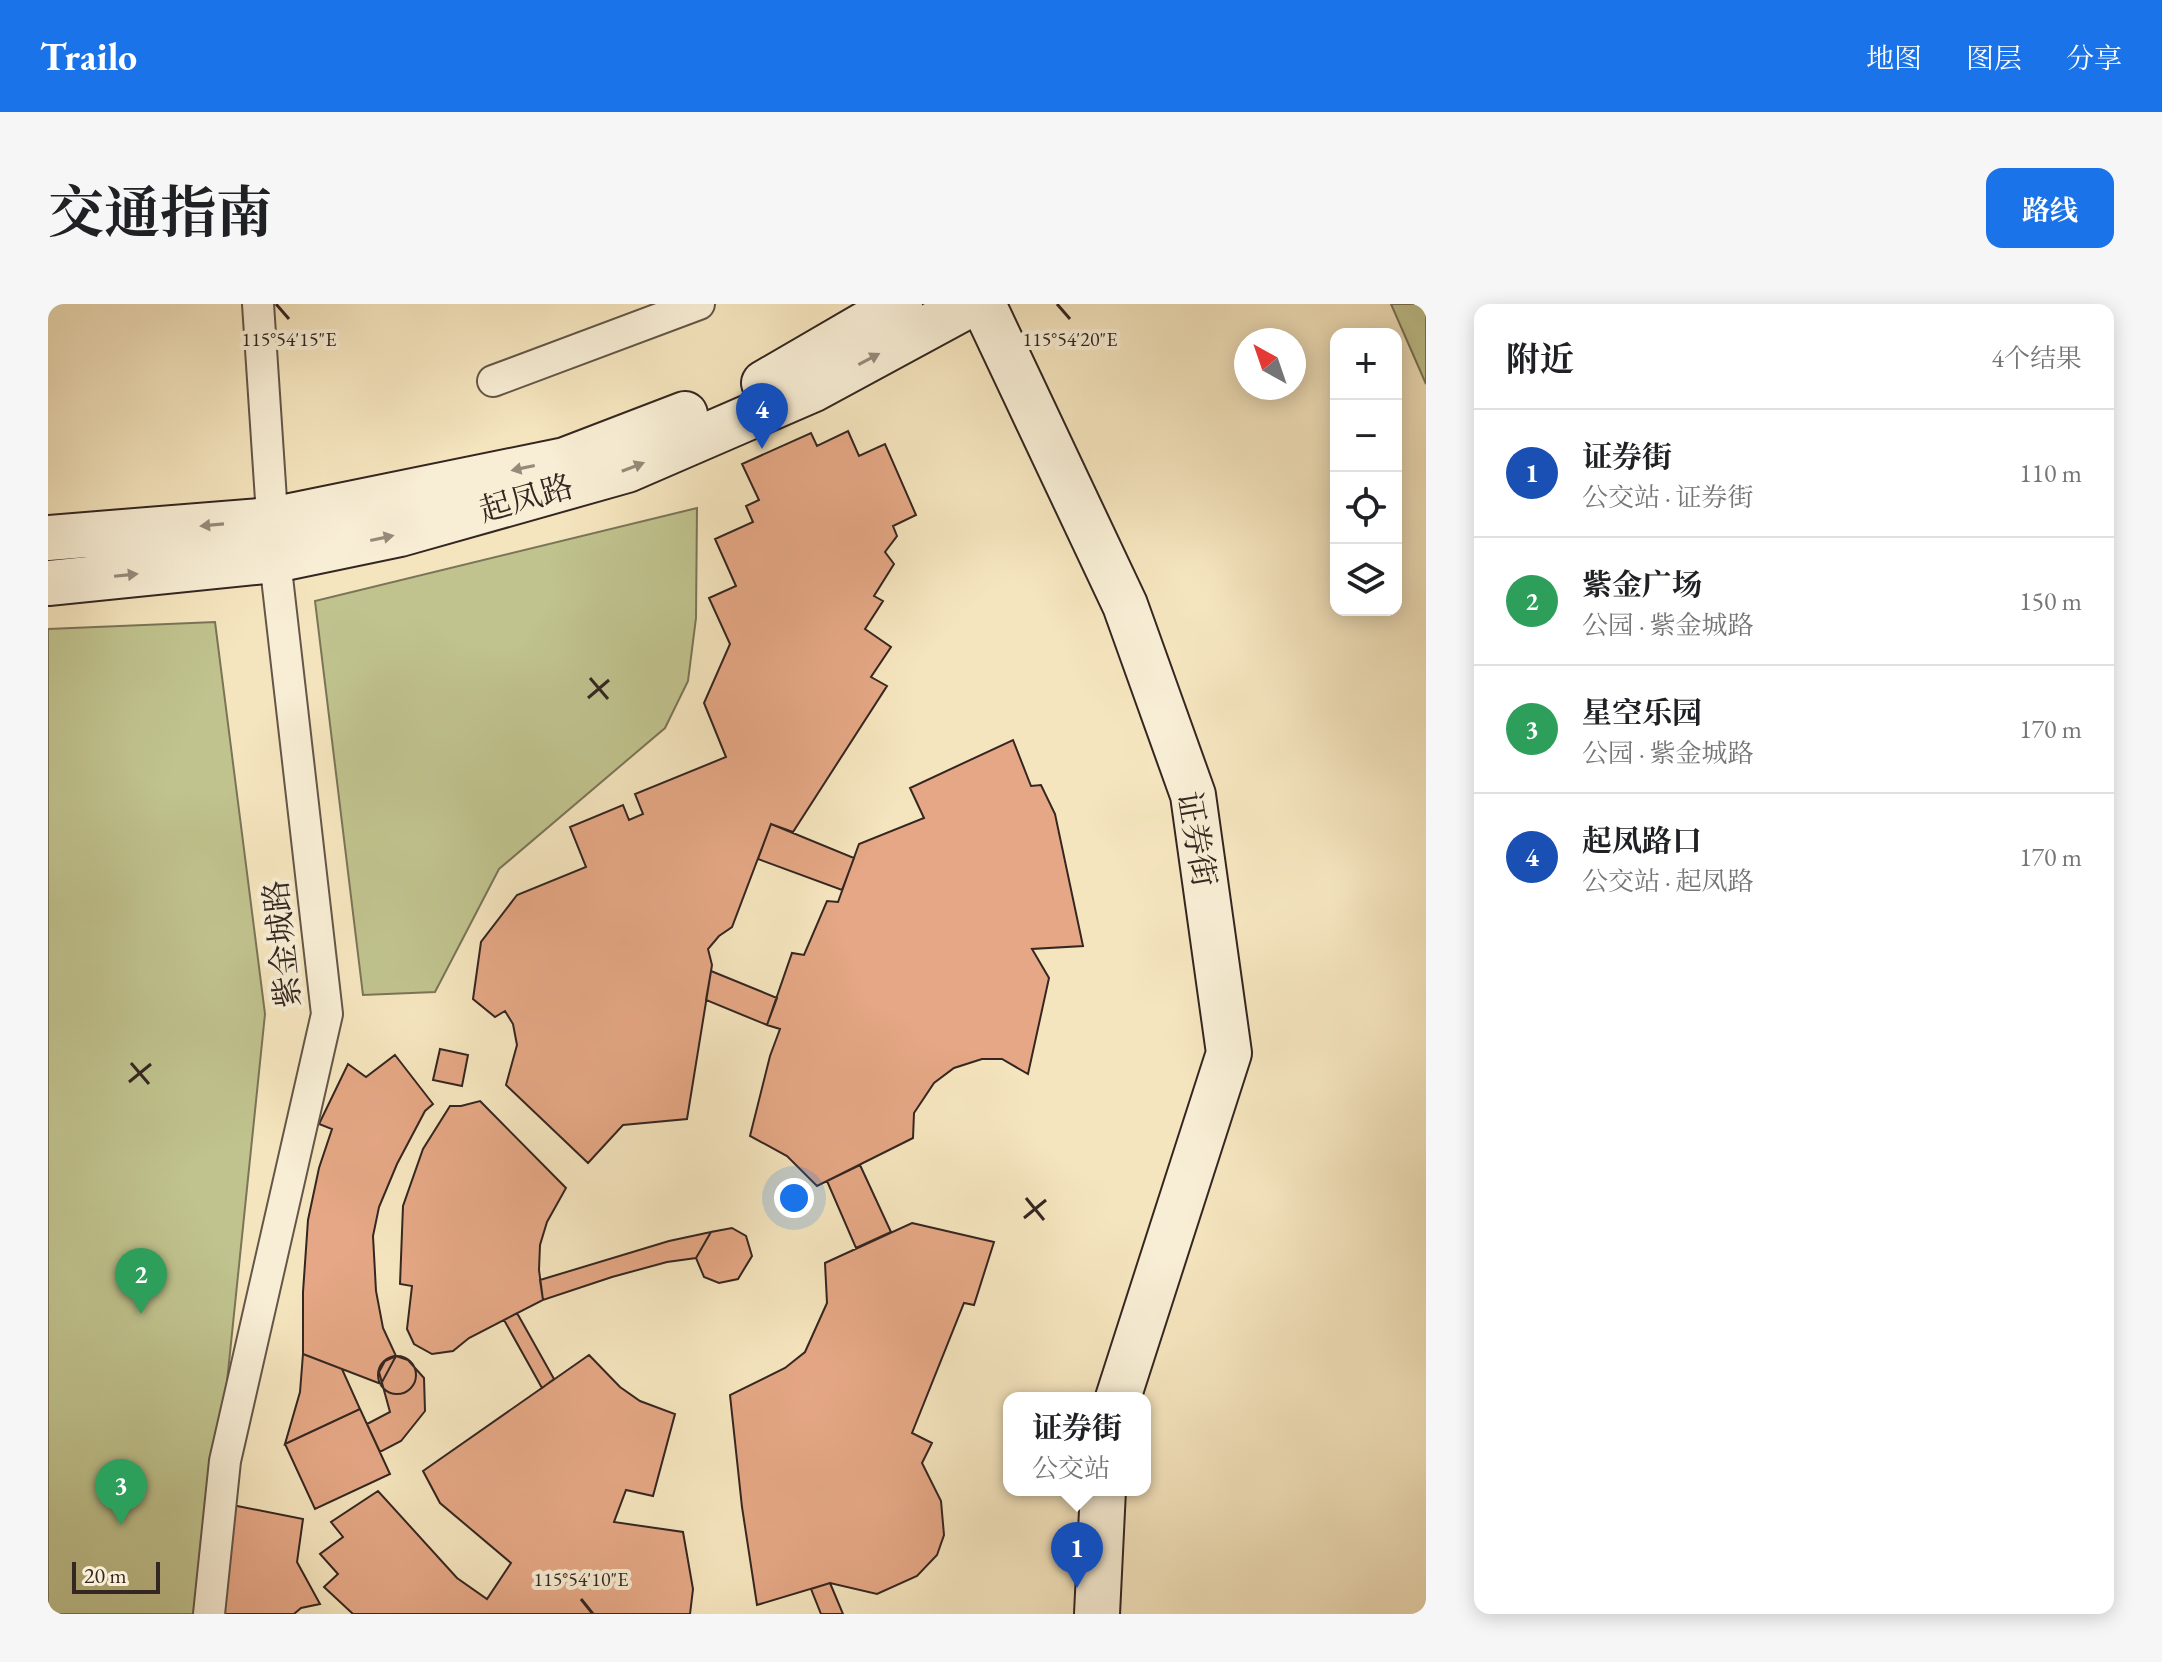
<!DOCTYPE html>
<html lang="zh">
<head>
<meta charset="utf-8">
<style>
	body { margin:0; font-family:"EB Garamond","Noto Serif SC",serif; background:#f6f6f6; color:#202124 }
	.controls { position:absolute; right:24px; top:24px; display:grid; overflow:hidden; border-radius:16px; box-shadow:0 4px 20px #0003 }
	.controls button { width:72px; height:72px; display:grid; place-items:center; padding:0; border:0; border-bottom:2px solid #e0e0e0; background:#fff; color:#202124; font:40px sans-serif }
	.compass { position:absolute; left:1186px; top:24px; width:72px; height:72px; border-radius:50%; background:#fff; box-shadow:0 4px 20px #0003; rotate:320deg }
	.scale { position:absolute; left:24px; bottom:20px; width:88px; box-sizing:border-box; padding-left:8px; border:4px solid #342621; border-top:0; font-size:22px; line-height:28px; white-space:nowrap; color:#342621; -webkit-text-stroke:6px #f8eed5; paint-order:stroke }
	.you { position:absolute; left:746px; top:894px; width:28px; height:28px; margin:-20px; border:6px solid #fff; border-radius:50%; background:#1a73e8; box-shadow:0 0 0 12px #1a73e833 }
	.badge { display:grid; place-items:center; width:52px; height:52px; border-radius:50%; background:#1a73e8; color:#fff; font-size:26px; font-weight:700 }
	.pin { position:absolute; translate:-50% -66px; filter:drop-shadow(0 2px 4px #0008) }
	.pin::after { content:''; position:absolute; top:42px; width:28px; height:24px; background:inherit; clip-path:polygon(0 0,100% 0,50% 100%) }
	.popup { position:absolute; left:955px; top:1088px; width:148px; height:104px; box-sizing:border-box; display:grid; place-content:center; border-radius:16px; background:#fff; filter:drop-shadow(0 2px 6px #0005); font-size:26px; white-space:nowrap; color:#757577 }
	.popup b { font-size:30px; color:#202124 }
	.popup::after { content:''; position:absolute; left:50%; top:100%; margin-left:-16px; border:16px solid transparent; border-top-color:#fff }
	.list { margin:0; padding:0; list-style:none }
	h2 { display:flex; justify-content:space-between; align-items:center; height:104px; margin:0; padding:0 32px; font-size:34px }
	h2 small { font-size:26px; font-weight:400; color:#757577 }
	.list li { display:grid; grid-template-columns:52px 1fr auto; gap:24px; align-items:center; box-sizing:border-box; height:128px; padding:0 32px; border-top:2px solid #e0e0e0 }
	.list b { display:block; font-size:30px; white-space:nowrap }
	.list p { margin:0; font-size:26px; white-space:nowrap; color:#757577 }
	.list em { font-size:26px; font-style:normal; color:#757577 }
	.icon { flex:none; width:44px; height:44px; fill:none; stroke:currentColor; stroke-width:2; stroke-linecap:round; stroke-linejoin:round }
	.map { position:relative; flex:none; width:1378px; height:1310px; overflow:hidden; border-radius:16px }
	header { display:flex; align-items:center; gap:48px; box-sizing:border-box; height:112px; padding:0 40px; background:#1a73e8; color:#fff }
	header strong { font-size:38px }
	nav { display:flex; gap:44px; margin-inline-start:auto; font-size:28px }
	.intro { display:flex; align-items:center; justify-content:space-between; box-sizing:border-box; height:192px; padding:0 48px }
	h1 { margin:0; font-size:56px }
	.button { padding:20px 36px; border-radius:16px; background:#1a73e8; color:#fff; font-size:28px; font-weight:700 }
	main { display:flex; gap:48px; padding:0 48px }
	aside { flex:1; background:#fff; border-radius:16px; box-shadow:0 4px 20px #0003 }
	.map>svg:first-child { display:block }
	.green { fill:#c0c38e; stroke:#7a7458; stroke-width:2 }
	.building { fill:#e5a785; stroke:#342621; stroke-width:2 }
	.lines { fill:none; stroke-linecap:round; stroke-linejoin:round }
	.street-casing { stroke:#645648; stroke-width:34 }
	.secondary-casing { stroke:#342621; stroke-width:48 }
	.street { stroke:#f8eed5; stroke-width:30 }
	.secondary { stroke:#f8eed5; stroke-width:44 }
	.oneway { fill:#968a7b }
	.ticks { fill:none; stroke:#342621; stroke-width:3 }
	.labels { text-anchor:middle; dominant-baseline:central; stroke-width:8; stroke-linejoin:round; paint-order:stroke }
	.street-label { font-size:32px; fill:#342621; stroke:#f8eed5 }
	.ticks-label { font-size:20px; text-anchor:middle; fill:#342621; stroke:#f8eed5; stroke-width:8; stroke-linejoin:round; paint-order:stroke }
</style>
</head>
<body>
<header>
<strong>Trailo</strong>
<nav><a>地图</a><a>图层</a><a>分享</a></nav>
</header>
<div class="intro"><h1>交通指南</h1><a class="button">路线</a></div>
<main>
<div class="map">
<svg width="1378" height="1310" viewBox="0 0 1378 1310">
	<rect width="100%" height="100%" fill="#f5e5be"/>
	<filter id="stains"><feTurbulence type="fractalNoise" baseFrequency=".0025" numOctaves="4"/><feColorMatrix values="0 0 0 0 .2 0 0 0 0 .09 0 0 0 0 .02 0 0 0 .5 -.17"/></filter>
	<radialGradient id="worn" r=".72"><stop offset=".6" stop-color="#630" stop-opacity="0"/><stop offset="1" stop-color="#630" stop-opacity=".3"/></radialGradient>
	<!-- green -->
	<path class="green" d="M1343 0H1378V80Z
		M649 204 648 314 640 377 617 424 451 565 387 688 315 691 267 297Z
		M167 318 217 710 155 1310H0V325Z"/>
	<!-- building -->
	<path class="building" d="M800 127 811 152 837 140 868 211 845 222 849 232 837 248 846 260 826 292 835 297 817 325 843 343 823 373 839 382 745 528 723 520 684 623 671 632 660 645 664 661 639 815 575 821 540 859 458 781 469 741 465 720 457 707 447 713 425 695 433 638 469 591 538 563 522 523 575 501 581 516 595 510 587 490 678 453 656 399 682 340 661 294 688 282 667 235 705 218 698 202 711 196 694 160 763 129 769 142Z
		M965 436 983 482 993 481 1007 510 1035 642 984 645 1001 674 980 770 954 755H934L906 764 886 779 866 809 865 834 769 882 739 852 702 832 722 752 732 725 719 721 744 649 756 651 779 597 790 598 811 540 876 514 862 484Z
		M723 520 806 554 794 586 710 555Z
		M663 667 729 694 719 721 658 696Z
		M392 745 420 751 414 782 385 776Z
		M347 751 385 800 377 807 349 860 331 903 325 932 328 987 335 1024 348 1052 333 1080 255 1050V988L260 916 271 864 284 825 271 820 300 760 318 773Z
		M432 797 518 884 499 918 492 941 491 966 495 996 421 1034 405 1047 384 1050 366 1040 359 1025 364 982 352 980 355 902 375 845 402 802H413Z
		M812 861 843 928 808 944 779 877Z
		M864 919 946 938 926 1001 916 999 864 1129 884 1139 874 1159 893 1197 896 1231 889 1251 869 1272 829 1290 782 1279 709 1301 694 1203 682 1091 737 1064 757 1048 779 999 777 959Z
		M684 924 698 932 704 952 690 975 671 979 656 973 648 954 663 928Z
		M663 928 648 954 619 958 564 973 495 996 492 976 621 937Z
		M469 1009 506 1075 494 1084 456 1016Z
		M255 1050 294 1065 312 1105 237 1140 252 1088Z
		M541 1051 572 1083 592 1097 627 1110 605 1192 578 1186 566 1218 635 1228 645 1285 642 1310H305L276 1283 290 1270 272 1250 295 1233 283 1218 330 1187 409 1274 439 1295 463 1259 392 1199 375 1167Z
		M348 1052 360 1056 376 1074 377 1107 353 1137 332 1148 319 1120 342 1108 331 1068 337 1057Z
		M330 1071a19 19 0 1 1 38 0a19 19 0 1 1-38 0Z
		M312 1105 342 1170 267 1205 237 1140Z
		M179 1200 255 1215 249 1258 272 1300 253 1304 246 1310H167Z
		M782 1279 795 1310H773L763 1285Z"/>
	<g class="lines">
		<!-- street casing -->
		<g class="street-casing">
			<path id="street" d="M445 77 651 0
				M161 1310 177 1157 279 710 227 256 210 0"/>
		</g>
		<!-- secondary casing -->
		<g class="secondary-casing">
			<path id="secondary" d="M935 0 1077 301 1145 491 1181 749 1070 1094
				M716 79 852 0
				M0 234 223 216 517 156 637 110
				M0 279 227 256 352 230 579 166 766 85 923 0
				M1049 1310 1055 1186"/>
		</g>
		<!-- street -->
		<use href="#street" class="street"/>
		<!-- secondary -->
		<use href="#secondary" class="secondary"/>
	</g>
	<!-- one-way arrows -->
	<defs><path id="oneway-solid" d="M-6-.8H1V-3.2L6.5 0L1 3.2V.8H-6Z" transform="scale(2)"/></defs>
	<g class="oneway">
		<use href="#oneway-solid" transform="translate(821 55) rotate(-28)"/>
		<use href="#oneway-solid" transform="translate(585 163) rotate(-21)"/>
		<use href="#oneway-solid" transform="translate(475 164) rotate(168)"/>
		<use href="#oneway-solid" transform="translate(164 221) rotate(175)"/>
		<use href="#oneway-solid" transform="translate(334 234) rotate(-12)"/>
		<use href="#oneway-solid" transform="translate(78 271) rotate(-6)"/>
	</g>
	<!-- ticks -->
	<path class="ticks" d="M228 0 241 15M1009 0 1022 15M542 374 560 395M540 394 561 376M83 759 101 780M81 778 103 760M978 894 996 916M976 914 998 896M533 1295 545 1310"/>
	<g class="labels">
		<!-- street labels -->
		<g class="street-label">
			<text transform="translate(478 194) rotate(-16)">起凤路</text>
			<text transform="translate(1149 535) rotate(80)">证券街</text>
			<text transform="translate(234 640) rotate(-96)">紫金城路</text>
		</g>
	</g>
	<g class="ticks-label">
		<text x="241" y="42">115°54'15"E</text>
		<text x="1022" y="42">115°54'20"E</text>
		<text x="533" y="1282">115°54'10"E</text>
	</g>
	<rect width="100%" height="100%" filter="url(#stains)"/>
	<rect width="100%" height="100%" fill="url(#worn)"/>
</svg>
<div class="controls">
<button>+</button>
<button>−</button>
<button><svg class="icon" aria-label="locate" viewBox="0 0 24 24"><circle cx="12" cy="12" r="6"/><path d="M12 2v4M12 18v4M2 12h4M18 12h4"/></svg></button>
<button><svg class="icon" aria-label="layers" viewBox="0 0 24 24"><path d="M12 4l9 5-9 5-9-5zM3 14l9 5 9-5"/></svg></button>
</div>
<svg class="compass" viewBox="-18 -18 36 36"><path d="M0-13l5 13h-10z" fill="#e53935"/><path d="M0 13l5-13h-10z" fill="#757577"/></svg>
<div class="scale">20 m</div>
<div class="you"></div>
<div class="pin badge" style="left:1029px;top:1284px;background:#1a4fb4">1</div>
<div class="popup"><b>证券街</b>公交站</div>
<div class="pin badge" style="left:93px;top:1010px;background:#2e9e5b">2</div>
<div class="pin badge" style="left:73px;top:1221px;background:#2e9e5b">3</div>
<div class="pin badge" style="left:714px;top:145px;background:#1a4fb4">4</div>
</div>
<aside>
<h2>附近<small>4个结果</small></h2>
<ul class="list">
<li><span class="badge" style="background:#1a4fb4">1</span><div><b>证券街</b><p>公交站 · 证券街</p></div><em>110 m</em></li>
<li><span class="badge" style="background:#2e9e5b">2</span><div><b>紫金广场</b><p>公园 · 紫金城路</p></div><em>150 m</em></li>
<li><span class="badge" style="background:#2e9e5b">3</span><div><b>星空乐园</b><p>公园 · 紫金城路</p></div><em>170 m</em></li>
<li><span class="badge" style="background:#1a4fb4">4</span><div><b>起凤路口</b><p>公交站 · 起凤路</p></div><em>170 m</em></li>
</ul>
</aside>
</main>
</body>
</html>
